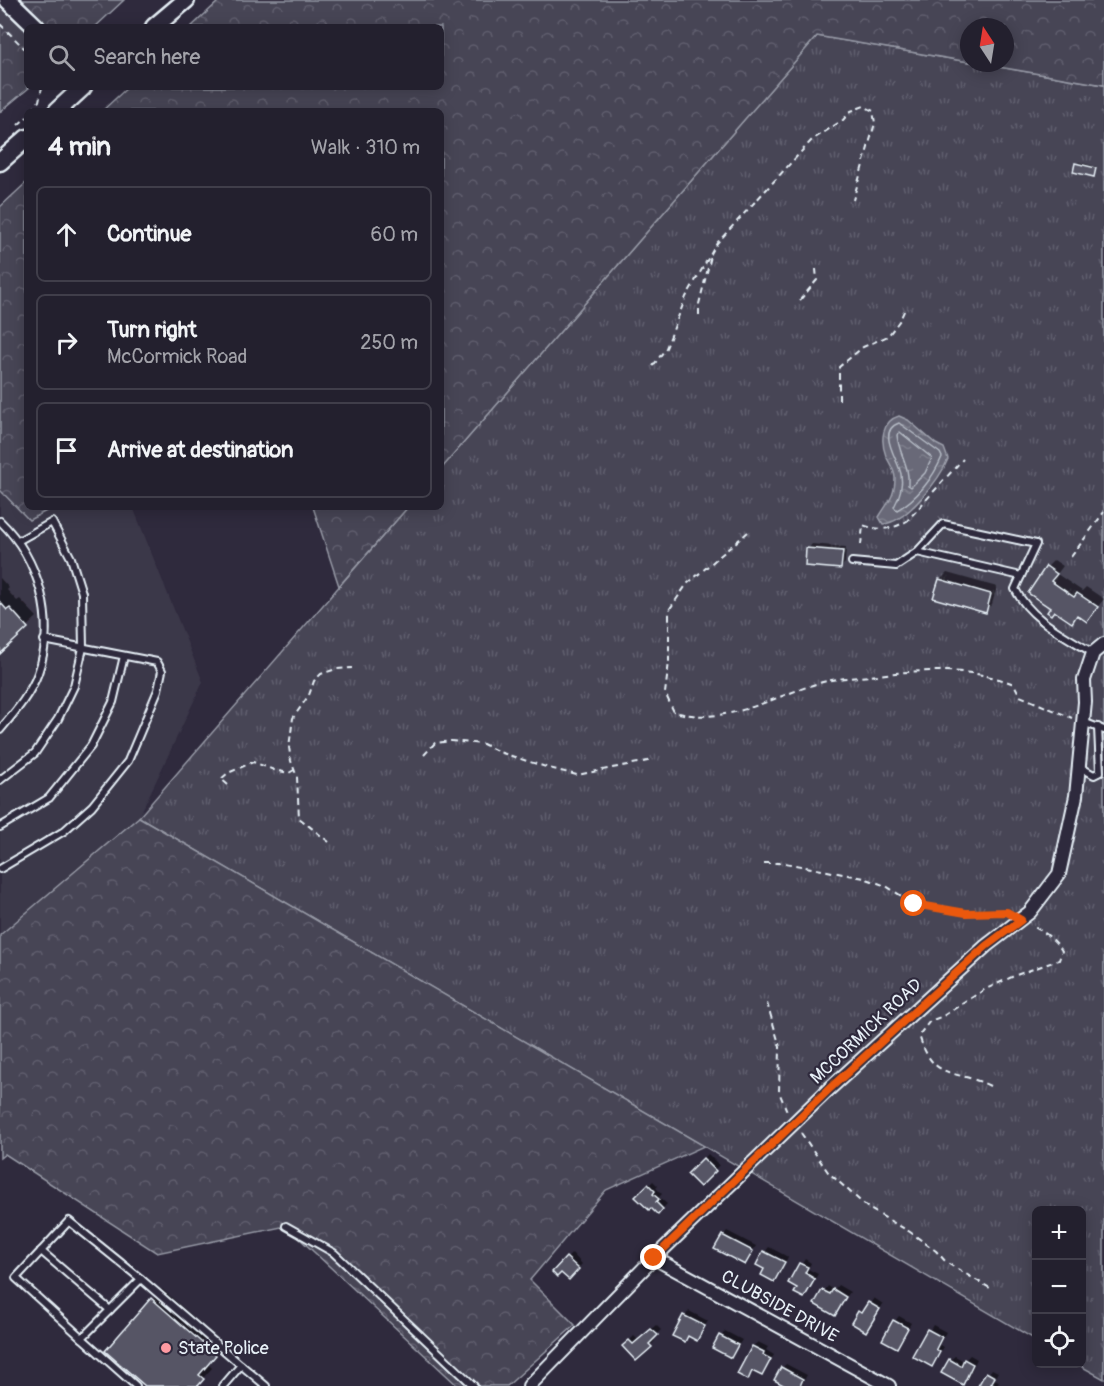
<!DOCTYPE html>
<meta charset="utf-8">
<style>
:root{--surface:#23202e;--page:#2f2d3a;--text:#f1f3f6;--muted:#a3a3aa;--line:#403e4a}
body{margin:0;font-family:Pangolin,sans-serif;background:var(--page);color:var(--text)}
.controls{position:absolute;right:18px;bottom:18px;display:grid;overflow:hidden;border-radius:9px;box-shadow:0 3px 15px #0003}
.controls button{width:54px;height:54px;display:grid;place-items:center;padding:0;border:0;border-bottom:2px solid var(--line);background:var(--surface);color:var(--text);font:30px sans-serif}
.compass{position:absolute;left:960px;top:18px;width:54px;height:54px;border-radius:50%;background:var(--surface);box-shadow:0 3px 15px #0003;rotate:348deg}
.stop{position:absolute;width:18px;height:18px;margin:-14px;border:4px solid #ea580c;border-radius:50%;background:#fff}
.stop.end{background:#ea580c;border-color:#fff;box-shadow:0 2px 6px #0008}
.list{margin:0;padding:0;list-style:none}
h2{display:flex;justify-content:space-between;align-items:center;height:78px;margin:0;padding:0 24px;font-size:26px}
h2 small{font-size:20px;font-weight:400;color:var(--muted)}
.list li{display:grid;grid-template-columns:39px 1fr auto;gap:18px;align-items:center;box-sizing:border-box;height:96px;margin:0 12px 12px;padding:0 12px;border:2px solid var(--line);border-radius:9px}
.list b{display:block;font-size:22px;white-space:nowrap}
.list p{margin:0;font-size:20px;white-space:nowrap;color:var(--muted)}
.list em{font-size:20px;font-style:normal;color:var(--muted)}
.icon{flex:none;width:33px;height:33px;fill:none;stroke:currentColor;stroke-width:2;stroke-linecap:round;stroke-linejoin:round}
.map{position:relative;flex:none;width:1104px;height:1386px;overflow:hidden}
.search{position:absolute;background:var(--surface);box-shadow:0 3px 15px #0003;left:24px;top:24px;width:420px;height:66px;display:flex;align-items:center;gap:15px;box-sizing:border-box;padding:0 21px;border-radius:9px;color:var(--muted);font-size:22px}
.panel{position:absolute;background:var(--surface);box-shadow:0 3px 15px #0003;left:24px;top:108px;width:420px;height:402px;border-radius:9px}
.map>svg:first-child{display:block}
.built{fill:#3b3749}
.grass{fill:url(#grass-tufts);stroke:#979aa6;stroke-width:1.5}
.forest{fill:url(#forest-crowns);stroke:#979aa6;stroke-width:1.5}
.water{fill:url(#water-ripples);stroke:#9c9fab;stroke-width:1.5}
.shadow{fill:#0007}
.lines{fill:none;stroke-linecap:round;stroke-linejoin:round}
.shore{stroke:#b5bbc5;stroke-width:1.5}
.building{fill:#575565;stroke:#e8f1f8;stroke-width:1.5}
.lane-casing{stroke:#e8f1f8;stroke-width:10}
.street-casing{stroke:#e8f1f8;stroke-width:16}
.secondary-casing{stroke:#e8f1f8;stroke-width:21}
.path{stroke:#e8f1f8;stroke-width:2;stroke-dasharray:6 4.5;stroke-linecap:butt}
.lane{stroke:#2f2a3d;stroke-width:6}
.street{stroke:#2f2a3d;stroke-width:12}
.secondary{stroke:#2f2a3d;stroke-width:16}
.route{stroke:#ea580c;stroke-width:8}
.poi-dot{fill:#ff9aa2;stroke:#2f2a3d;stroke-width:2}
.labels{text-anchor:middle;stroke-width:4.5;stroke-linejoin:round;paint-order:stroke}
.street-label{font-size:18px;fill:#e8f1f8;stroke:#2f2a3d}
.poi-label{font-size:18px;fill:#e8f1f8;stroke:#2f2a3d;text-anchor:start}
</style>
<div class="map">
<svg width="1104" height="1386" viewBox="0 0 1104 1386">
<defs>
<pattern id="grass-tufts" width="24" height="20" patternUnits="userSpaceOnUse" patternTransform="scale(1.5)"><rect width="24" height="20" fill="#464455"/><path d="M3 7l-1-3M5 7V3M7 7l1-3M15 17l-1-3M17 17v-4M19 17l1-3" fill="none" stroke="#615f6e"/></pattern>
<pattern id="forest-crowns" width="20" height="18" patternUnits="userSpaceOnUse" patternTransform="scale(1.5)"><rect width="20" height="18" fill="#464455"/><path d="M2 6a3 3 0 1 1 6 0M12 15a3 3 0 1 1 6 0" fill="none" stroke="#615f6e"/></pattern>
<pattern id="water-ripples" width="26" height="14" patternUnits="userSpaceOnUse" patternTransform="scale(1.5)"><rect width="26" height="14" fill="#696978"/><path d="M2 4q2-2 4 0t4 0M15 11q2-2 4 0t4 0" fill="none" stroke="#7e7f8c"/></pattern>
</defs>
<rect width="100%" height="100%" fill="#2f2a3d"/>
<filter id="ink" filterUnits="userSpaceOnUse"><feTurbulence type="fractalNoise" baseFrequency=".0167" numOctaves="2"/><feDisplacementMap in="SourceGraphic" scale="12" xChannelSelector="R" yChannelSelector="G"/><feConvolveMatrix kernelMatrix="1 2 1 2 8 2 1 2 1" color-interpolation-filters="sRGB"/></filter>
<g filter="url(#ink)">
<polygon class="built" points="0,490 29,520 54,507 133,507 203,682 139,817 0,935"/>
<polygon class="grass" points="817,36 1104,85 1104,1379 1077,1364 1082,1364 1082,1210 1036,1210 1036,1340 139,817 408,507 441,507 441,469"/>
<g class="forest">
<polygon points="0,0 124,0 95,27 27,27 27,87 30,87 0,112"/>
<polygon points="220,0 1104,0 1104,85 976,63 1005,63 1005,27 969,27 969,62 817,36 441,469 441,111 102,111 128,87 441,87 441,27 191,27"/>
<polygon points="27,182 27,507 54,507 29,520 0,490 0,207"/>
<polygon points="313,507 408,507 339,586"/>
<polygon points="139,817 704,1146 606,1190 530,1280 575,1325 507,1386 458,1386 286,1226 157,1253 5,1154 0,1158 0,935"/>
</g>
<path class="water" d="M 899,416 L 908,420 L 936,444 L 944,448 L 948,459 C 940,479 906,523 883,524 L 879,517 C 888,502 895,497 895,478 C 895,470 889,463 886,456 C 880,440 882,421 899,416 Z"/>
<g class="shadow">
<polygon points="1079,162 1097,167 1095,174 1094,176 1077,164"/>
<polygon points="812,544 846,547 845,563 840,568 808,549"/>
<polygon points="1054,560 1063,566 1057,574 1082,591 1086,587 1104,599 1087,620 1078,614 1071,622 1052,607 1047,567"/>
<polygon points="947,573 997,587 992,604 985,611 940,580"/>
<polygon points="0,578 9,588 7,590 17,601 20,599 37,617 0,652"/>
<polygon points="708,1154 719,1165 700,1185 689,1174"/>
<polygon points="653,1181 658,1186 656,1188 662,1194 659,1197 667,1204 658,1213 638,1197"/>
<polygon points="727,1231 756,1246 745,1263 723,1236"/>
<polygon points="769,1247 788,1257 779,1275 774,1280 766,1268 765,1252"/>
<polygon points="572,1253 582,1264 569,1278 562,1271 554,1272"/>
<polygon points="805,1259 811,1263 808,1269 818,1274 804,1297 799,1287 790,1282"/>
<polygon points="838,1285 850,1292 835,1314 816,1303 828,1286 834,1290"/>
<polygon points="162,1289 225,1345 208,1364 212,1368 196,1386 147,1386 107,1351"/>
<polygon points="874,1298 883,1304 870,1326 859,1312 864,1308 866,1309"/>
<polygon points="689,1311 708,1321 697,1339 689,1335 684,1340 685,1316"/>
<polygon points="899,1316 911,1323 897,1346 895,1321"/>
<polygon points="656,1325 661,1330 652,1338 655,1341 636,1359 624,1346 634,1336 638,1340"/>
<polygon points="933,1325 946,1332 939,1345 944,1347 932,1365 914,1356"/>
<polygon points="725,1331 742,1340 731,1356 714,1348"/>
<polygon points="758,1342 768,1347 766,1350 774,1355 762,1374 754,1370 747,1378 739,1373 753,1346"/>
<polygon points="970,1355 977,1359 967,1379 963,1383 950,1360 955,1356 964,1361"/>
<polygon points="786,1364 807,1375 801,1386 788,1386 782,1368"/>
<polygon points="992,1369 998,1372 994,1379 999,1381 996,1386 980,1386"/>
</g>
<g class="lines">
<g class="shore">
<path d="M 899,423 L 940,453 L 942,457 C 933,478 917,499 897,510 L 894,507 C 899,498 903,485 901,474 C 898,459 876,431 899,423 Z"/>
<path d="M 900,432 L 932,458 L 925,473 L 911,487 L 908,485 C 910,465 899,455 897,435 Z"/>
</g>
</g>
<g class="building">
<polygon points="1075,163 1096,168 1094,177 1073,172"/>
<polygon points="806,548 843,551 841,569 805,566"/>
<polygon points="1046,566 1057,574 1051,581 1074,597 1077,593 1098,607 1087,622 1077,615 1072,623 1054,611 1051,615 1047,612 1050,608 1028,593"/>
<polygon points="939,579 991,594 986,613 933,598"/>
<polygon points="0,602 7,610 10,608 28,628 0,654"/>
<polygon points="703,1158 716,1171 700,1187 687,1174"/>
<polygon points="648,1184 655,1191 653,1194 659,1199 656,1202 663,1209 658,1215 651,1208 649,1210 635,1197"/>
<polygon points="722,1235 753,1251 745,1265 714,1249"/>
<polygon points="763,1251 785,1262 774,1282 761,1275 764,1269 756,1265"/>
<polygon points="566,1257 579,1269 569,1280 561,1273 557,1277 552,1272"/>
<polygon points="799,1263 808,1267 805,1273 815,1279 804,1298 794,1293 797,1288 788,1283"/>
<polygon points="833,1289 846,1297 835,1316 814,1304 822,1290 830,1294"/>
<polygon points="151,1298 216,1355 199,1375 204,1379 198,1386 145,1386 105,1351"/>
<polygon points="868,1302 880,1309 866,1332 851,1323 858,1311 861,1313"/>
<polygon points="683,1315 705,1326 697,1341 688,1336 685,1342 672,1336"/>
<polygon points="893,1320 908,1328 897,1348 882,1340"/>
<polygon points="651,1329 658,1335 649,1344 652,1347 636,1361 622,1346 629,1340 633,1344"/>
<polygon points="927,1329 942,1337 936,1349 940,1352 932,1367 912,1356"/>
<polygon points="719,1335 738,1345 731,1358 712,1348"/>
<polygon points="752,1346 764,1352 763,1355 771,1359 762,1376 752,1371 748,1380 737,1374"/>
<polygon points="949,1359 961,1366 964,1359 973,1364 963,1385 941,1373"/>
<polygon points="781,1367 803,1379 800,1386 785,1386 774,1380"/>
<polygon points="986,1372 995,1377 991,1384 995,1386 978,1386"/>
</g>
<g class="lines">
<defs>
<g id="lane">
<path d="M 0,521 C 39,559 57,620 38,673 C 30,695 15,712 0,730"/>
<polyline points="917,552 943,524 1036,544 1021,576"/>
<path d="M 852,562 L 896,566 L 917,552 L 1021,576 L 1015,589 C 1031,620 1064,635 1093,653"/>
<polyline points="1083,722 1104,730"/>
<polyline points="1080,767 1094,775 1100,772 1098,727"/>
<polyline points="0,780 35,753 58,719 74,686 83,648 82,593 71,558 52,522 18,541"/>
<polyline points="0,827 49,798 91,746 113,702 124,656"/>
<polyline points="0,869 64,831 92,806 128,761 158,690 162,671 157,662 44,640"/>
<polyline points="286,1226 334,1253 474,1386"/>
<polyline points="41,1251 110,1310"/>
<polyline points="82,1338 16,1278 69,1221 141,1279"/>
<polyline points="241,1365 266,1386"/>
<polyline points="136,1386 82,1338 141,1279 241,1365 223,1386"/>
</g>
<g id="street">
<polyline points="654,1258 889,1386"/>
<polyline points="529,1386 654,1258 827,1091 986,946 1030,912 1059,874 1076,796 1085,702 1084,680 1093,653 1104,644"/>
</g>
<g id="secondary">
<polyline points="8,0 36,27"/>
<polyline points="154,27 186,0"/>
<polyline points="57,111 83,87"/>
<polyline points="0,162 27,138"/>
</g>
</defs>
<use href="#lane" class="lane-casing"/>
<use href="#street" class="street-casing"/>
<use href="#secondary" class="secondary-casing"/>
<g class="path">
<polyline points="0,24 27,51"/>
<polyline points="32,111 39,101 42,87"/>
<polyline points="18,125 27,117"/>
<polyline points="800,300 817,280 816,269"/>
<polyline points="699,315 699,304 711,256"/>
<polyline points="653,366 666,348 686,297 717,243 812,140 843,120 851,111 864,106 873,111 875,123 853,200"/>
<polyline points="839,400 839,367 863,347 888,336 900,320 905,309"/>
<path d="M 748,532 L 687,584 L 669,610 L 669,662 L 665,693 L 674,712 C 728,726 769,698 819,683 C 835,678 852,678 869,676 C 917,670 967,666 1014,684 L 1020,696 L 1072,718"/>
<path d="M 861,545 L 863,525 C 880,531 891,530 907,521 L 963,459"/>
<polyline points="1071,557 1104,512"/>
<polyline points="424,755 435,743 451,741 483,744 499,752 549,768 577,775 653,760"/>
<polyline points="228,785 221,779 228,773 253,762 274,770 289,773 294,770"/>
<polyline points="329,842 299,818 297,777 291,761 289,747 293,718 309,695 314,681 321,674 336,669 352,668"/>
<polyline points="764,863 785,863 864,878 886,886 914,904 966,913 1008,913"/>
<polyline points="767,1003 780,1047 779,1092 787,1111"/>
<path d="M 990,1086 C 954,1068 933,1082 919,1035 L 930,1021 L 943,1016 L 984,990 L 1016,975 L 1059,960 L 1062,951 C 1056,940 1043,931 1032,926"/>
<polyline points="801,1133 828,1172 868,1208 910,1232 936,1251 947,1263 990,1288"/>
</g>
<use href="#lane" class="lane"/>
<use href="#street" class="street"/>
<use href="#secondary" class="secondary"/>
</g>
</g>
<g class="lines" filter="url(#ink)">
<polyline class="route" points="654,1258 827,1091 986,946 1021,920 1007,912 966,913 914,904"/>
</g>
<circle class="poi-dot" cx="166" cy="1348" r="6"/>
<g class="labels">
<g class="street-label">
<text transform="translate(866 1031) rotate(-43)" y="6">MCCORMICK ROAD</text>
<text transform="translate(780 1306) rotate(29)" y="6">CLUBSIDE DRIVE</text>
</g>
<g class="poi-label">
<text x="178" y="1354">State Police</text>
</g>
</g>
</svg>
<div class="controls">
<button>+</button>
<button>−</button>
<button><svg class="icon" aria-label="locate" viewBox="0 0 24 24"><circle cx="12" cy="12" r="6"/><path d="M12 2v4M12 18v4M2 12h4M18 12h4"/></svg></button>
</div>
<svg class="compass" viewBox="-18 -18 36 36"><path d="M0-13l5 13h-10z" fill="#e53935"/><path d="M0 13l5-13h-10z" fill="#a3a3aa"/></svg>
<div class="stop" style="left:914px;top:904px"></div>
<div class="stop end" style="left:654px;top:1258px"></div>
<div class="search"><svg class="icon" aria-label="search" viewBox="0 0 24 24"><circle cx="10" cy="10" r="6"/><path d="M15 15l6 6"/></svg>Search here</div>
<section class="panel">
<h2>4 min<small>Walk · 310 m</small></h2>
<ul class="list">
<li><svg class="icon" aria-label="ahead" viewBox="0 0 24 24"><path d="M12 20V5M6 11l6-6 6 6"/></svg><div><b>Continue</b></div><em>60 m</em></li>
<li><svg class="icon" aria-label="right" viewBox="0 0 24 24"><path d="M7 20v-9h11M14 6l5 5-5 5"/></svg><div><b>Turn right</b><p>McCormick Road</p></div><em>250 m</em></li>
<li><svg class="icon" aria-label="arrive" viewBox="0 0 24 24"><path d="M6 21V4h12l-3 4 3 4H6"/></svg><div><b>Arrive at destination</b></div></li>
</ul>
</section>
</div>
